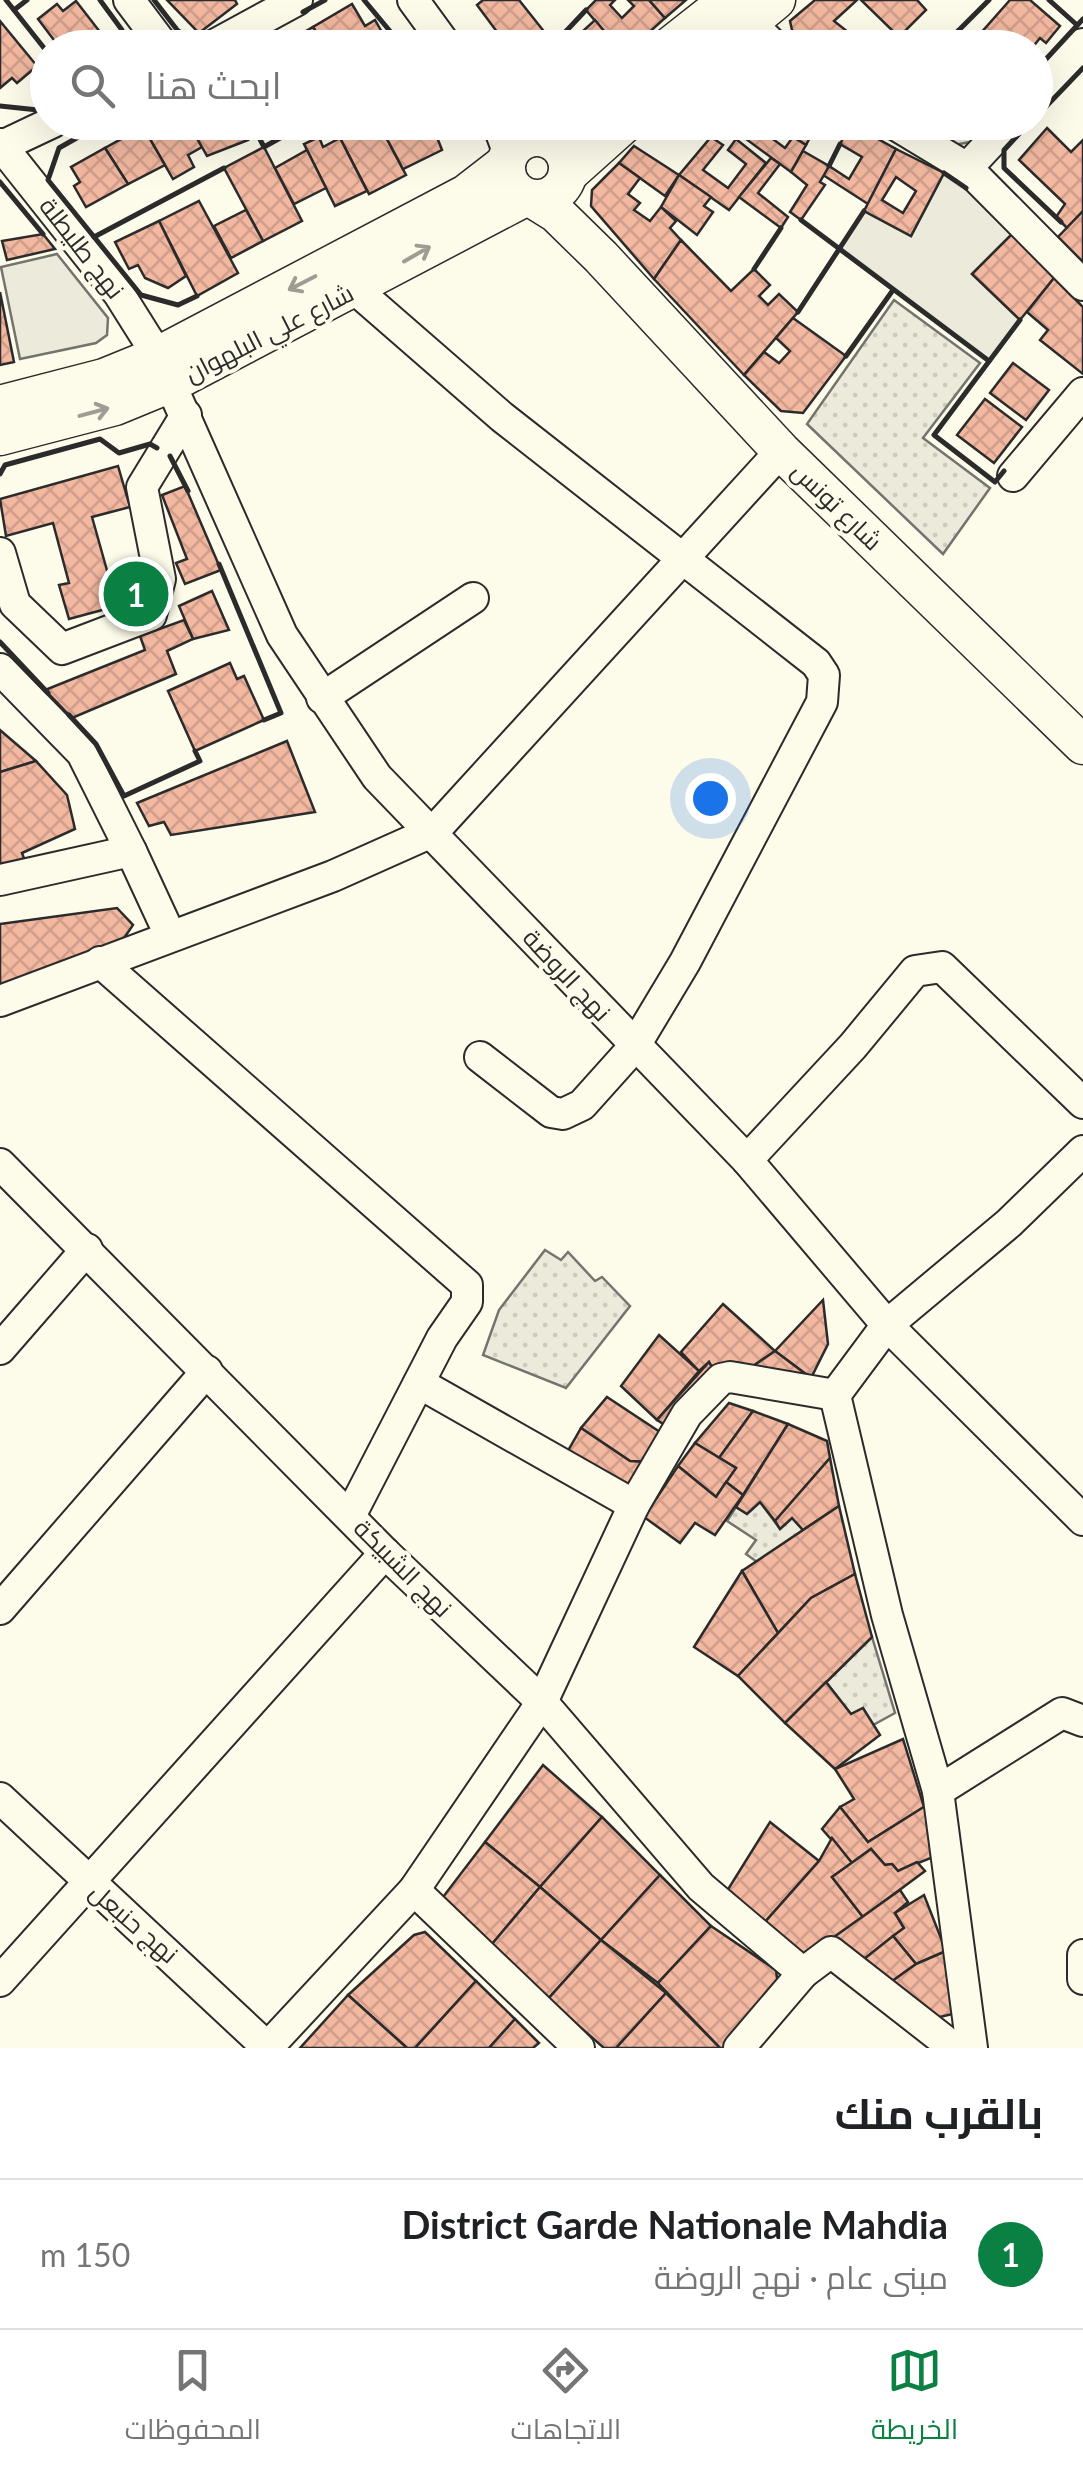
<!DOCTYPE html>
<html lang="ar">
<meta charset="utf-8">
<style>
:root{--surface:#fff;--page:#f6f6f6;--text:#202124;--muted:#757577;--line:#e0e0e0;--accent:#0b8043}
body{margin:0;font-family:Lato,Cairo,sans-serif;background:var(--page);color:var(--text);direction:rtl}
.you{position:absolute;left:710px;top:798px;width:35px;height:35px;margin:-25px;border:8px solid #fff;border-radius:50%;background:#1a73e8;box-shadow:0 0 0 15px #1a73e833}
.badge{display:grid;place-items:center;width:65px;height:65px;border-radius:50%;background:var(--accent);color:#fff;font-size:32px;font-weight:700}
.pin{position:absolute;translate:-50% -50%;border:5px solid #fff;box-shadow:0 2px 10px #0006}
.list{margin:0;padding:0;list-style:none}
h2{display:flex;justify-content:space-between;align-items:center;height:130px;margin:0;padding:0 40px;font-size:42px}
h2 small{font-size:32px;font-weight:400;color:var(--muted)}
.list li{display:grid;grid-template-columns:65px 1fr auto;gap:30px;align-items:center;box-sizing:border-box;height:150px;padding:0 40px;border-top:2px solid var(--line)}
.list b{display:block;font-size:38px;white-space:nowrap}
.list p{margin:0;font-size:32px;white-space:nowrap;color:var(--muted)}
.list em{font-size:32px;font-style:normal;color:var(--muted)}
.icon{flex:none;width:55px;height:55px;fill:none;stroke:currentColor;stroke-width:2;stroke-linecap:round;stroke-linejoin:round}
.map{position:relative;flex:none;width:1083px;height:2048px;overflow:hidden;direction:ltr}
.search{position:absolute;background:var(--surface);box-shadow:0 10px 40px #0002;left:30px;right:30px;top:30px;height:110px;display:flex;align-items:center;gap:25px;box-sizing:border-box;padding:0 35px;border-radius:55px;color:var(--muted);font-size:38px}
.sheet{height:280px;background:var(--surface)}
nav{display:flex;justify-content:space-around;align-items:center;box-sizing:border-box;height:140px;border-top:2px solid var(--line);background:var(--surface);font-size:28px;color:var(--muted)}
nav a{display:grid;justify-items:center;gap:5px}
nav .on{color:var(--accent)}
.map>svg:first-child{display:block}
.grass{fill:url(#grass-dots);stroke:#74746e;stroke-width:2.5}
.green{fill:#ecebdb;stroke:#74746e;stroke-width:2.5}
.parking{fill:#eceadb;stroke:#74746e;stroke-width:2.5}
.building{fill:url(#building-cross-hatch);stroke:#2b2b2b;stroke-width:2.5;fill-rule:evenodd}
.lines{fill:none;stroke-linecap:round;stroke-linejoin:round}
.minor-casing{stroke:#2b2b2b;stroke-width:34}
.major-casing{stroke:#2b2b2b;stroke-width:41}
.minor{stroke:#fdfbea;stroke-width:30}
.major{stroke:#fdfbea;stroke-width:38}
.wall{stroke:#2b2b2b;stroke-width:5}
.oneway{stroke:#9e9d94}
.labels{text-anchor:middle;stroke-width:8;stroke-linejoin:round;paint-order:stroke}
.street-label{font-size:25px;fill:#2b2b2b;stroke:#fdfbea}
</style>
<div class="map">
<svg width="1083" height="2048" viewBox="0 0 1083 2048">
<defs>
<pattern id="grass-dots" width="8" height="8" patternUnits="userSpaceOnUse" patternTransform="scale(2.5)"><rect width="8" height="8" fill="#ecebdb"/><path d="M2 2h.1M6 6h.1" fill="none" stroke="#cbcabc" stroke-width="1.8" stroke-linecap="round"/></pattern>
<pattern id="building-cross-hatch" width="8" height="8" patternUnits="userSpaceOnUse" patternTransform="scale(2.5)"><rect width="8" height="8" fill="#f2b8a0"/><path d="M0 0l8 8M0 8l8-8" fill="none" stroke="#d09e8a"/></pattern>
</defs>
<rect width="100%" height="100%" fill="#fdfbea"/>
<g class="grass">
<polygon points="924,123 988,123 970,142 954,145"/>
<polygon points="894,300 980,363 923,438 990,488 943,554 807,424"/>
<polygon points="545,1250 561,1260 568,1252 595,1281 602,1277 630,1306 566,1388 483,1355 499,1310"/>
<polygon points="760,1502 780,1529 792,1518 803,1530 757,1562 746,1554 756,1540 727,1521 736,1507 747,1514"/>
<polygon points="872,1637 895,1713 873,1725 863,1708 851,1714 826,1682"/>
</g>
<polygon class="green" points="944,173 963,185 1012,234 972,274 1020,320 989,361 839,250 864,211 911,236"/>
<polygon class="parking" points="57,254 108,318 107,335 96,343 20,359 1,267"/>
<g class="building">
<polygon points="167,0 235,0 237,4 199,33"/>
<polygon points="483,0 519,0 554,44 530,48 525,41 509,48 477,5"/>
<polygon points="596,0 615,0 610,5 622,18 634,6 628,0 649,0 665,18 632,48 618,48 586,10"/>
<polygon points="649,0 686,0 665,18"/>
<polygon points="815,0 857,0 834,21 868,48 816,48 792,30 790,21"/>
<polygon points="861,0 917,0 926,10 899,37"/>
<polygon points="1010,0 1030,0 1060,26 1046,43 1040,38 1032,48 995,48 980,34"/>
<polygon points="76,1 107,41 98,48 60,48 38,19 57,4 63,11"/>
<polygon points="352,4 365,26 375,20 391,48 326,48 313,27"/>
<polygon points="595,20 618,48 578,48 572,41"/>
<polygon points="0,21 37,66 17,83 12,78 0,88"/>
<polygon points="313,27 326,48 283,48 282,45"/>
<polygon points="152,122 188,122 202,147 188,155 194,167 173,179 143,127"/>
<polygon points="188,122 238,122 248,140 207,156"/>
<polygon points="369,122 378,122 406,175 369,194 340,138"/>
<polygon points="378,122 431,122 442,150 403,169"/>
<polygon points="690,122 727,122 711,137"/>
<polygon points="755,122 818,122 806,145 779,129 774,139"/>
<polygon points="851,124 896,149 868,204 823,175 829,166 849,179 862,157 840,144"/>
<polygon points="754,125 785,148 793,137 806,145 791,172 746,139"/>
<polygon points="143,127 165,165 128,184 105,148"/>
<polygon points="1047,128 1071,152 1083,140 1083,211 1067,228 1056,217 1065,204 1019,160"/>
<polygon points="319,137 323,147 340,138 367,191 335,206 304,144"/>
<polygon points="711,137 723,145 703,170 728,188 746,164 728,150 736,139 766,163 729,210 679,175"/>
<polygon points="634,146 679,175 665,196 619,163"/>
<polygon points="264,147 302,221 263,241 224,168"/>
<polygon points="105,148 128,184 86,207 74,186 80,182 71,167"/>
<path d="M 896,149 L 944,173 L 911,236 L 864,211 ZM 896,177 L 916,191 L 903,213 L 882,200 Z"/>
<polygon points="307,150 326,188 294,204 275,168"/>
<polygon points="803,151 829,166 820,182 825,185 801,220 790,212 807,185 791,172"/>
<polygon points="771,158 780,164 758,193 788,217 781,228 739,197"/>
<polygon points="619,163 640,178 628,194 640,203 634,210 650,221 661,207 676,221 670,228 681,240 654,279 591,206 592,190"/>
<polygon points="679,175 711,197 704,206 713,212 697,235 661,207"/>
<polygon points="199,201 238,273 197,296 159,221"/>
<polygon points="246,210 263,241 231,258 214,226"/>
<polygon points="1083,211 1083,262 1058,237"/>
<polygon points="159,221 186,276 168,288 145,278 138,265 129,269 115,242"/>
<polygon points="43,234 55,249 7,260 2,241"/>
<polygon points="1012,234 1054,278 1020,320 972,274"/>
<polygon points="681,240 731,291 754,269 770,285 759,296 768,305 779,294 798,312 744,375 654,279"/>
<polygon points="1054,278 1083,307 1083,374 1040,340 1048,330 1027,312"/>
<polygon points="0,292 14,362 0,365"/>
<polygon points="793,318 846,356 803,413 781,411 744,375 764,352 779,363 790,351 776,338"/>
<polygon points="1013,363 1049,390 1026,420 990,393"/>
<polygon points="985,399 1022,427 994,463 957,435"/>
<polygon points="118,466 130,507 92,517 117,606 69,619 59,585 69,583 53,523 6,536 0,499"/>
<polygon points="185,486 221,570 185,584 176,563 187,559 162,495"/>
<polygon points="212,591 229,630 193,639 179,606"/>
<polygon points="184,620 193,639 167,651 176,674 72,718 45,690 145,650 140,636"/>
<polygon points="230,663 237,679 244,676 264,720 195,751 168,691"/>
<polygon points="0,730 36,761 0,772"/>
<polygon points="287,741 315,812 171,835 164,822 149,826 137,803"/>
<polygon points="36,761 67,795 75,829 22,853 28,869 0,877 0,772"/>
<polygon points="117,908 133,925 118,947 0,995 0,924"/>
<polygon points="823,1300 828,1344 811,1378 775,1351"/>
<polygon points="723,1304 775,1351 743,1373 715,1373 709,1362 699,1371 681,1352"/>
<polygon points="659,1335 699,1371 657,1420 621,1386"/>
<polygon points="775,1351 811,1378 743,1373"/>
<polygon points="709,1362 715,1373 671,1429 657,1420"/>
<polygon points="607,1397 669,1438 646,1462 630,1461 581,1428"/>
<polygon points="729,1403 753,1411 719,1458 695,1443"/>
<polygon points="753,1411 788,1424 743,1495 726,1482 736,1468 719,1458"/>
<polygon points="788,1424 827,1441 830,1458 775,1521 760,1502 747,1514 736,1507"/>
<polygon points="581,1428 630,1461 646,1462 623,1491 561,1463"/>
<polygon points="695,1443 736,1468 716,1497 678,1466"/>
<polygon points="830,1458 839,1506 803,1530 792,1518 780,1529 775,1521"/>
<polygon points="678,1466 716,1497 726,1482 743,1495 715,1535 695,1523 680,1543 644,1517"/>
<polygon points="839,1506 855,1574 811,1598 778,1633 742,1571"/>
<polygon points="742,1571 778,1633 738,1676 694,1647"/>
<polygon points="855,1574 872,1637 785,1723 738,1676 811,1598"/>
<polygon points="826,1682 851,1714 863,1708 880,1735 835,1769 785,1723"/>
<polygon points="903,1739 924,1807 868,1842 840,1807 854,1799 835,1769"/>
<polygon points="543,1765 602,1817 540,1887 485,1842"/>
<polygon points="930,1803 936,1856 898,1871 892,1864 885,1865 871,1849 852,1863 822,1829 840,1807 868,1842"/>
<polygon points="602,1817 660,1875 601,1940 540,1887"/>
<polygon points="770,1822 819,1861 757,1931 722,1899"/>
<polygon points="832,1838 852,1863 832,1877 863,1917 813,1956 795,1954 757,1931 819,1861"/>
<polygon points="485,1842 540,1887 487,1950 444,1908 443,1897"/>
<polygon points="871,1849 885,1865 892,1864 898,1871 917,1862 925,1871 863,1917 832,1877"/>
<polygon points="660,1875 711,1926 658,1983 601,1940"/>
<polygon points="540,1887 601,1940 548,1999 487,1950"/>
<polygon points="900,1890 908,1902 895,1913 904,1928 859,1963 834,1937"/>
<polygon points="924,1895 946,1951 916,1964 893,1936 904,1928 895,1913"/>
<polygon points="711,1926 776,1970 779,1993 732,2048 720,2048 658,1983"/>
<polygon points="425,1932 476,1981 415,2048 407,2048 348,1995 414,1935"/>
<polygon points="893,1936 916,1964 884,1987 859,1963"/>
<polygon points="601,1940 666,1993 616,2048 604,2048 548,1999"/>
<polygon points="946,1951 961,2012 927,2020 884,1987 916,1964"/>
<polygon points="476,1981 515,2019 489,2048 415,2048"/>
<polygon points="666,1993 720,2048 616,2048"/>
<polygon points="348,1995 407,2048 300,2048"/>
<polygon points="515,2019 539,2043 533,2048 489,2048"/>
</g>
<g class="lines">
<defs>
<g id="minor">
<polyline points="129,0 165,48"/>
<polyline points="413,0 448,48"/>
<polyline points="735,8 776,48"/>
<polyline points="209,48 297,0"/>
<polyline points="1036,95 1083,44"/>
<polyline points="497,122 509,154"/>
<polyline points="515,122 533,137"/>
<polyline points="891,122 967,168 1083,285"/>
<polyline points="0,144 119,294 158,356 282,635 377,777 747,1160 887,1325 1083,1520"/>
<polyline points="0,147 53,122"/>
<polyline points="967,168 1010,122"/>
<polyline points="355,289 502,417 816,663 824,675 822,702 685,962 634,1047 582,1105 563,1114 551,1112 480,1057"/>
<polyline points="1013,476 1083,393"/>
<polyline points="0,553 15,604 62,649 151,615 160,579 142,487 186,415"/>
<polyline points="0,669 82,753 131,851 0,880"/>
<polyline points="322,698 473,598"/>
<polyline points="131,851 169,933"/>
<polyline points="100,962 467,1285 467,1302 442,1338 350,1516"/>
<polyline points="0,1001 333,876 434,831 781,451"/>
<polyline points="747,1160 853,1046 915,971 942,967 1083,1103"/>
<polyline points="0,1164 385,1553 542,1702 701,1887 803,1973"/>
<polyline points="0,1349 87,1249"/>
<polyline points="419,1383 634,1505"/>
<polyline points="0,1609 207,1371"/>
<polyline points="938,1791 1062,1713 1083,1721"/>
<polyline points="0,1798 268,2048"/>
<polyline points="414,1890 579,2048"/>
<polyline points="1083,1955 1083,1979"/>
<polyline points="0,1981 385,1553"/>
<polyline points="267,2048 414,1890 542,1702 634,1505 687,1414 721,1379 730,1377 835,1395"/>
<polyline points="739,2048 803,1973 831,1952 954,2048"/>
<polyline points="972,2048 938,1791 887,1615 835,1395 887,1325 1009,1223 1083,1151"/>
</g>
<g id="major">
<polyline points="668,48 729,0"/>
<polyline points="718,48 776,0"/>
<circle cx="537" cy="168" r="31"/>
<polyline points="569,173 626,122"/>
<polyline points="535,200 556,213 601,257 781,451 1083,745"/>
<polyline points="0,405 104,378 158,356 466,194 506,163"/>
<polyline points="0,436 115,406 171,383 525,197"/>
</g>
</defs>
<use href="#minor" class="minor-casing"/>
<use href="#major" class="major-casing"/>
<use href="#minor" class="minor"/>
<use href="#major" class="major"/>
<g class="wall">
<polyline points="6,0 48,53"/>
<polyline points="100,0 122,30 116,48"/>
<polyline points="154,0 178,31 201,42"/>
<polyline points="364,0 404,48"/>
<polyline points="1049,0 1077,25"/>
<polyline points="14,10 27,0"/>
<polyline points="303,12 325,0"/>
<polyline points="958,31 977,48"/>
<polyline points="554,44 586,10"/>
<polyline points="941,48 989,0"/>
<polyline points="1036,70 1083,19"/>
<polyline points="0,106 38,110 48,105"/>
<polyline points="1036,117 1083,68"/>
<polyline points="105,122 59,148 48,180 141,295 178,305 197,296"/>
<polyline points="251,122 264,147 309,122"/>
<polyline points="1030,122 1004,150 1004,168 1061,222"/>
<polyline points="829,166 840,144"/>
<polyline points="944,173 966,188"/>
<polyline points="0,182 43,234"/>
<polyline points="801,220 989,361"/>
<polyline points="94,237 224,168"/>
<polyline points="754,269 781,228"/>
<polyline points="798,312 864,211"/>
<polyline points="846,356 893,290"/>
<polyline points="170,456 188,491"/>
<polyline points="1004,471 995,482 934,435 1020,320"/>
<polyline points="0,474 5,465 100,439 119,453 150,444 157,448"/>
<polyline points="219,564 281,713 264,720"/>
<polyline points="0,642 48,693"/>
<polyline points="69,715 96,744 124,796 200,761 195,751"/>
</g>
</g>
<defs><path id="oneway-shaft" d="M-6 0H5M1.5-3L5.5 0L1.5 3" fill="none" stroke-width="1.6" stroke-linecap="round" stroke-linejoin="round" transform="scale(2.5)"/></defs>
<g class="oneway">
<use href="#oneway-shaft" transform="translate(417 254) rotate(-30)"/>
<use href="#oneway-shaft" transform="translate(302 283) rotate(153)"/>
<use href="#oneway-shaft" transform="translate(94 412) rotate(-15)"/>
</g>
<g class="labels">
<g class="street-label">
<text transform="translate(82 248) rotate(52)" y="9">نهج طليطلة</text>
<text transform="translate(269 333) rotate(-27)" y="9">شارع علي البلهوان</text>
<text transform="translate(837 506) rotate(44)" y="9">شارع تونس</text>
<text transform="translate(567 975) rotate(47)" y="9">نهج الروضة</text>
<text transform="translate(403 1568) rotate(45)" y="9">نهج الشبيكة</text>
<text transform="translate(134 1923) rotate(41)" y="9">نهج حنبعل</text>
</g>
</g>
</svg>
<div class="you"></div>
<div class="pin badge" style="left:136px;top:594px">1</div>
<div class="search"><svg class="icon" aria-label="search" viewBox="0 0 24 24"><circle cx="10" cy="10" r="6"/><path d="M15 15l6 6"/></svg>ابحث هنا</div>
</div>
<section class="sheet">
<h2>بالقرب منك<small></small></h2>
<ul class="list">
<li><span class="badge">1</span><div><b>District Garde Nationale Mahdia</b><p>مبنى عام · نهج الروضة</p></div><em>150 m</em></li>
</ul>
</section>
<nav>
<a class="on"><svg class="icon" aria-label="map" viewBox="0 0 24 24"><path d="M3 6l6-2 6 2 6-2v14l-6 2-6-2-6 2zM9 4v14M15 6v14"/></svg>الخريطة</a>
<a><svg class="icon" aria-label="directions" viewBox="0 0 24 24"><path d="M12 3l9 9-9 9-9-9zM9 14v-3h6M13 9l2 2-2 2"/></svg>الاتجاهات</a>
<a><svg class="icon" aria-label="saved" viewBox="0 0 24 24"><path d="M7 4h10v16l-5-4-5 4z"/></svg>المحفوظات</a>
</nav>
